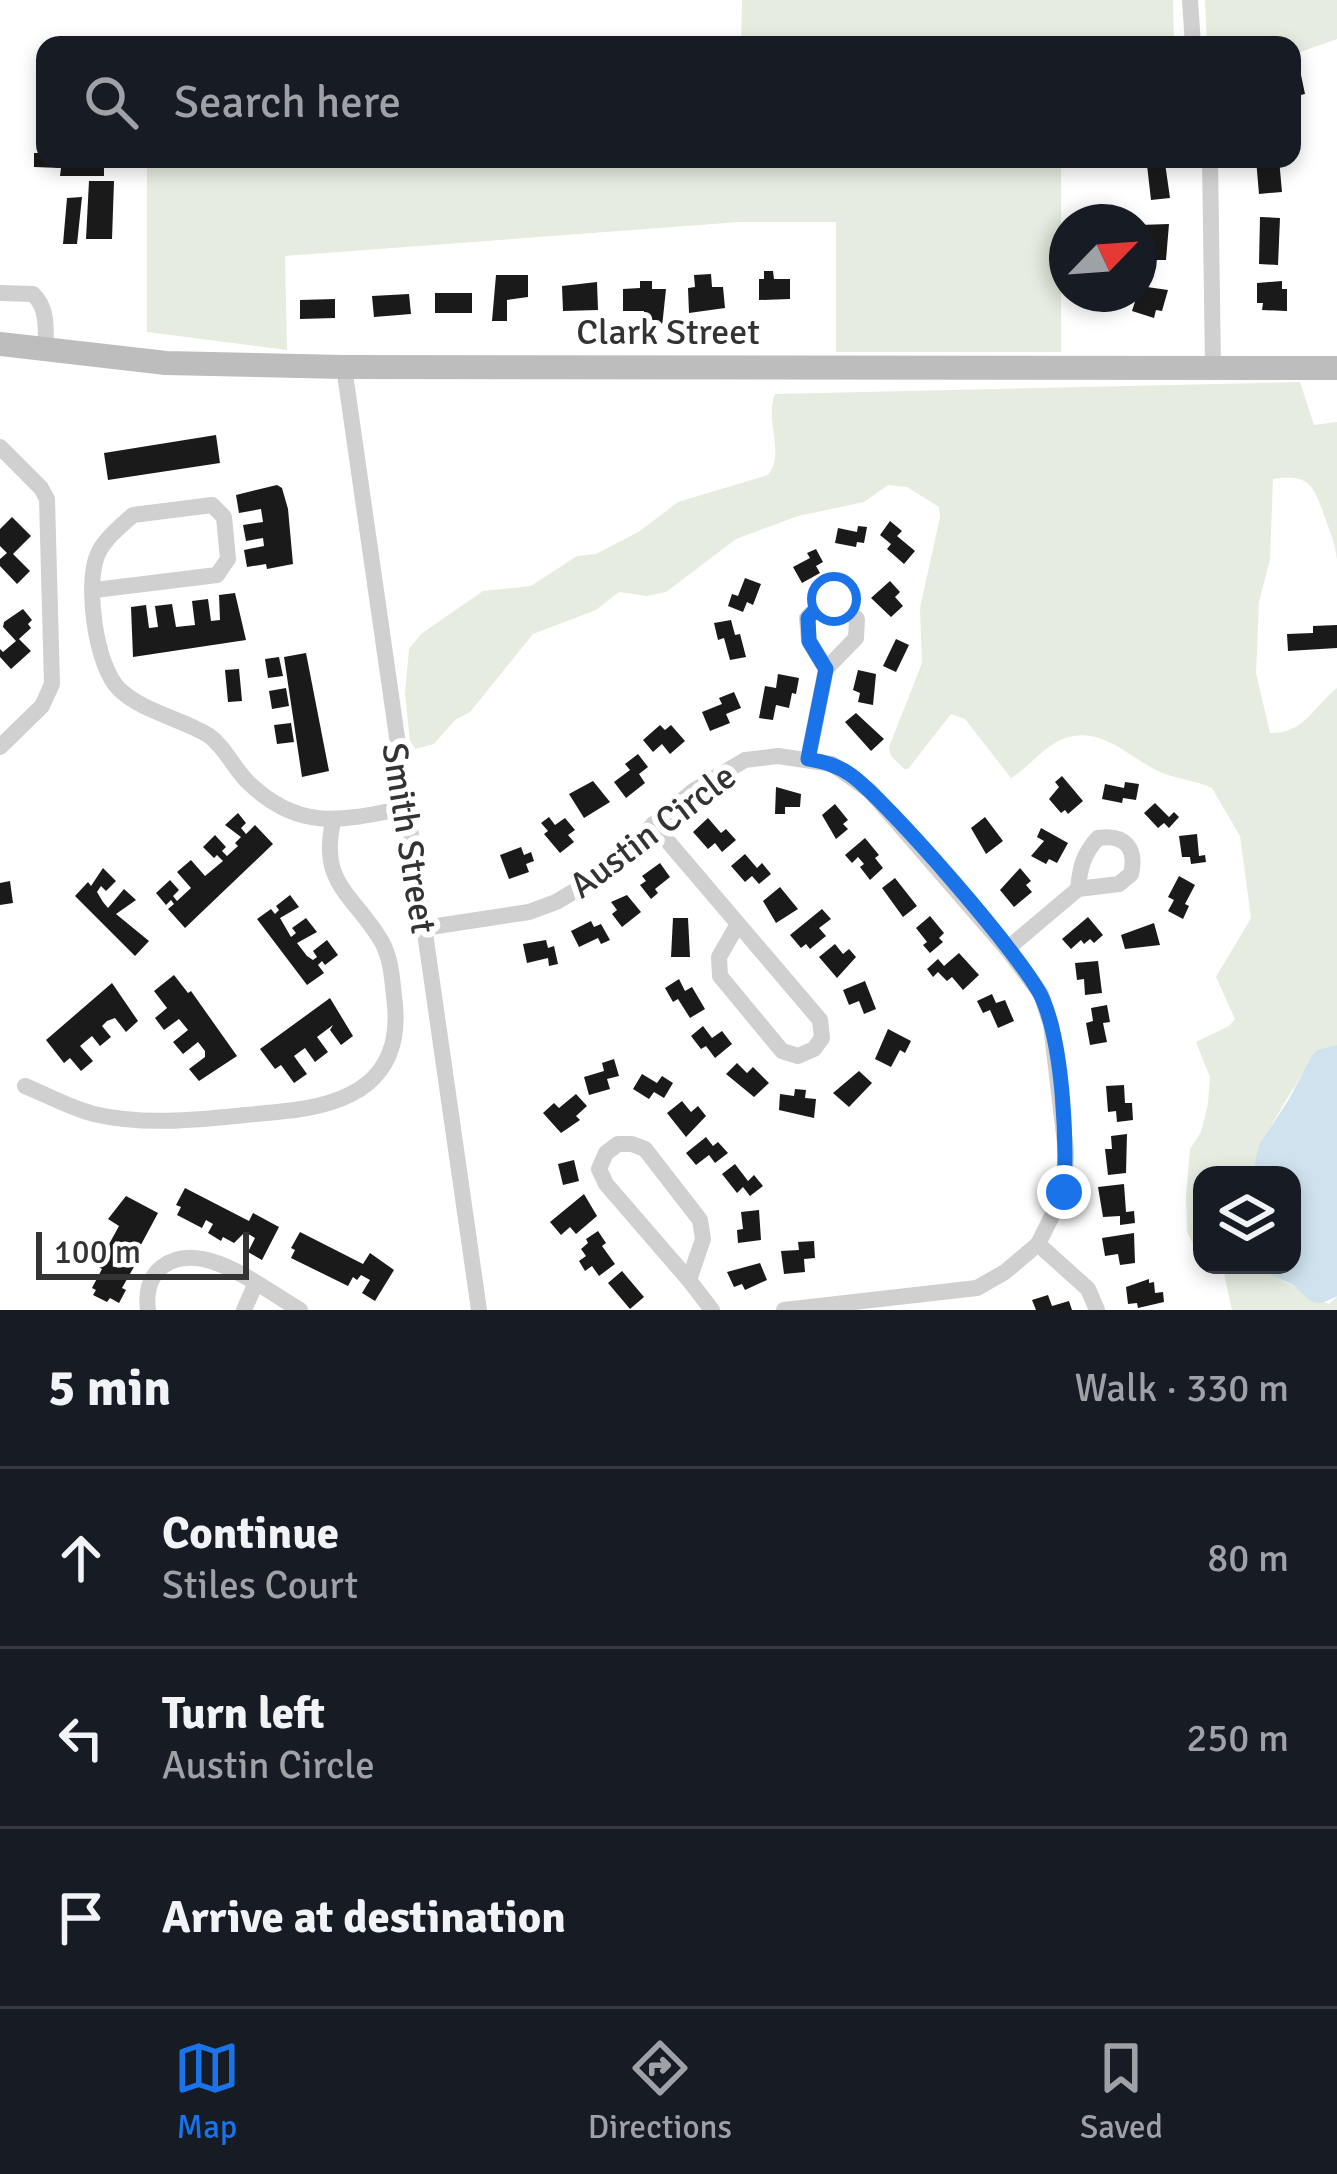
<!DOCTYPE html>
<meta charset="utf-8">
<style>
:root{--surface:#171b24;--page:#242831;--text:#f1f3f6;--muted:#9ea1a6;--line:#363941;--accent:#1a73e8}
body{margin:0;font-family:Signika,sans-serif;background:var(--page);color:var(--text)}
.controls{position:absolute;right:36px;bottom:36px;display:grid;overflow:hidden;border-radius:24px;box-shadow:0 6px 18px #0003}
.controls button{width:108px;height:108px;display:grid;place-items:center;padding:0;border:0;border-bottom:3px solid var(--line);background:var(--surface);color:var(--text);font:60px sans-serif}
.compass{position:absolute;left:1049px;top:204px;width:108px;height:108px;border-radius:50%;background:var(--surface);box-shadow:0 6px 18px #0003;rotate:65deg}
.scale{position:absolute;left:36px;bottom:30px;width:213px;box-sizing:border-box;padding-left:12px;border:6px solid #333;border-top:0;font-size:33px;line-height:42px;white-space:nowrap;color:#333;-webkit-text-stroke:9px #fff;paint-order:stroke}
.stop{position:absolute;width:36px;height:36px;margin:-27px;border:9px solid #1a73e8;border-radius:50%;background:#fff}
.stop.end{background:#1a73e8;border-color:#fff;box-shadow:0 3px 12px #0008}
.list{margin:0;padding:0;list-style:none}
h2{display:flex;justify-content:space-between;align-items:center;height:156px;margin:0;padding:0 48px;font-size:51px}
h2 small{font-size:39px;font-weight:400;color:var(--muted)}
.list li{display:grid;grid-template-columns:78px 1fr auto;gap:36px;align-items:center;box-sizing:border-box;height:180px;padding:0 48px;border-top:3px solid var(--line)}
.list b{display:block;font-size:45px;white-space:nowrap}
.list p{margin:0;font-size:39px;white-space:nowrap;color:var(--muted)}
.list em{font-size:39px;font-style:normal;color:var(--muted)}
.icon{flex:none;width:66px;height:66px;fill:none;stroke:currentColor;stroke-width:2;stroke-linecap:round;stroke-linejoin:round}
.map{position:relative;flex:none;width:1337px;height:1310px;overflow:hidden}
.search{position:absolute;background:var(--surface);box-shadow:0 6px 18px #0003;left:36px;right:36px;top:36px;height:132px;display:flex;align-items:center;gap:30px;box-sizing:border-box;padding:0 42px;border-radius:24px;color:var(--muted);font-size:45px}
.sheet{height:696px;background:var(--surface)}
nav{display:flex;justify-content:space-around;align-items:center;box-sizing:border-box;height:168px;border-top:3px solid var(--line);background:var(--surface);font-size:33px;color:var(--muted)}
nav a{display:grid;justify-items:center;gap:6px}
nav .on{color:var(--accent)}
.map>svg:first-child{display:block}
.green{fill:#e6ecdf}
.water{fill:#cfe2ee}
.building{fill:#1a1a1a}
.lines{fill:none;stroke-linecap:round;stroke-linejoin:round}
.minor{stroke:#d0d0d0;stroke-width:16}
.secondary{stroke:#bdbdbd;stroke-width:24}
.route{stroke:#1a73e8;stroke-width:15}
.labels{text-anchor:middle;stroke-width:12;stroke-linejoin:round;paint-order:stroke}
.street-label{font-size:36px;fill:#333;stroke:#fff}
</style>
<div class="map">
<svg width="1337" height="1310" viewBox="0 0 1337 1310">
<rect width="100%" height="100%" fill="#fff"/>
<g class="green">
<polygon points="742,0 1173,0 1174,45 741,45"/>
<polygon points="1205,0 1337,0 1337,39 1292,55 1292,45 1207,45"/>
<polygon points="147,159 1061,159 1061,352 836,352 836,222 740,222 285,256 287,350 147,332"/>
<path d="M 1300,382 L 1314,425 L 1337,422 L 1337,560 C 1335,541 1329,530 1323,512 C 1313,483 1307,474 1273,479 L 1270,559 L 1259,602 L 1256,673 L 1270,733 C 1303,735 1315,705 1337,688 L 1337,1045 L 1311,1057 C 1291,1097 1262,1131 1252,1175 L 1202,1175 L 1202,1262 L 1187,1232 L 1186,1195 L 1190,1149 L 1201,1132 L 1208,1104 L 1210,1077 L 1196,1042 L 1229,1026 L 1235,1019 L 1216,977 L 1251,918 L 1240,836 L 1212,788 C 1195,780 1175,779 1158,771 C 1129,757 1099,724 1063,739 C 1043,747 1028,768 1011,778 L 965,719 L 951,714 L 908,769 L 904,769 L 891,756 L 889,747 L 922,663 L 920,608 L 940,517 L 939,507 L 907,487 L 888,485 L 864,502 L 798,516 L 736,539 L 666,592 L 647,596 L 619,592 L 596,610 L 533,634 L 470,712 L 455,720 L 434,744 L 415,749 L 410,741 L 405,694 L 409,649 L 421,634 L 483,591 L 531,586 L 577,556 L 596,554 L 640,531 L 678,502 L 768,475 C 786,454 764,420 775,394 Z"/>
<polygon points="1204,1265 1264,1265 1265,1272 1329,1304 1337,1296 1337,1310 1232,1310 1223,1269"/>
</g>
<path class="water" d="M 1337,1045 L 1337,1296 C 1312,1310 1310,1300 1294,1286 C 1287,1281 1273,1277 1265,1272 L 1264,1265 L 1292,1265 L 1292,1175 L 1252,1175 L 1259,1145 L 1289,1099 L 1311,1057 L 1317,1050 Z"/>
<g class="building">
<polygon points="1301,75 1305,94 1292,97 1292,77"/>
<polygon points="34,153 45,153 45,159 104,159 104,176 60,176 61,168 34,167"/>
<polygon points="1256,159 1279,159 1282,192 1259,194"/>
<polygon points="1165,163 1170,198 1151,200 1147,165"/>
<polygon points="89,181 114,181 112,239 86,239"/>
<polygon points="82,197 77,244 63,244 67,198"/>
<polygon points="1260,217 1280,218 1278,265 1259,264"/>
<polygon points="1169,224 1166,260 1146,260 1145,243 1139,244 1139,225"/>
<polygon points="764,271 773,271 774,279 790,279 790,299 759,300 759,279 764,279"/>
<polygon points="711,274 712,287 723,287 725,308 689,313 688,288 695,287 694,275"/>
<polygon points="496,275 528,275 528,297 507,300 507,321 492,321"/>
<polygon points="640,281 652,281 652,289 666,289 662,327 644,327 644,311 623,311 623,289 640,288"/>
<polygon points="1282,281 1282,289 1287,289 1287,311 1262,310 1263,303 1257,303 1257,283"/>
<polygon points="597,282 598,310 563,311 562,286"/>
<polygon points="1140,286 1168,290 1162,311 1156,310 1154,318 1132,311"/>
<rect x="435" y="293" width="37" height="20"/>
<polygon points="409,294 411,314 374,317 372,296"/>
<polygon points="335,299 335,318 300,319 300,300"/>
<polygon points="216,435 220,463 108,480 104,453"/>
<polygon points="277,485 282,488 288,509 293,564 267,569 266,564 247,567 244,550 264,546 263,538 246,541 243,525 263,522 261,509 239,513 236,495"/>
<polygon points="12,517 31,536 13,554 30,571 17,584 0,566 0,559 7,553 0,546 0,529"/>
<polygon points="890,521 902,531 897,536 915,551 904,564 887,549 891,544 880,535"/>
<polygon points="858,526 867,527 864,543 857,542 856,547 835,543 838,528 857,532"/>
<polygon points="816,549 823,562 816,566 820,573 802,583 793,567 810,558 807,553"/>
<polygon points="745,578 761,584 753,605 747,602 743,612 728,606 732,594 738,596"/>
<polygon points="890,581 900,592 895,597 903,606 891,617 871,598"/>
<polygon points="235,593 246,640 133,657 131,607 146,605 149,628 158,627 155,606 172,604 176,627 195,625 192,601 208,599 211,621 220,620 219,595"/>
<polygon points="23,609 32,620 28,624 31,628 19,639 31,651 11,669 0,657 0,649 3,652 16,641 3,627 4,622"/>
<polygon points="731,620 735,635 740,634 746,657 730,660 724,638 718,640 714,623"/>
<polygon points="1337,625 1337,648 1288,651 1287,634 1313,633 1313,626"/>
<polygon points="896,639 909,645 896,672 883,666"/>
<polygon points="306,653 329,771 302,777 284,657"/>
<polygon points="279,657 283,676 268,678 265,659"/>
<polygon points="239,669 242,701 228,702 225,670"/>
<polygon points="858,670 876,674 873,705 858,702 860,693 853,690"/>
<polygon points="778,674 799,678 796,694 792,693 789,708 776,705 773,720 759,718 765,686 776,688"/>
<polygon points="286,688 289,706 272,709 269,691"/>
<polygon points="734,692 741,708 726,714 730,723 710,731 702,712 722,704 719,698"/>
<polygon points="856,713 884,739 871,751 845,722"/>
<polygon points="291,723 294,742 277,744 274,725"/>
<polygon points="660,725 665,730 671,725 685,741 670,754 662,744 653,752 643,740"/>
<polygon points="638,754 648,767 639,774 645,783 626,798 614,782 630,770 625,764"/>
<polygon points="1062,776 1083,801 1068,814 1065,810 1061,813 1049,799 1059,787 1055,782"/>
<polygon points="593,781 610,802 584,818 569,794"/>
<polygon points="1125,782 1139,784 1136,800 1123,798 1122,803 1102,799 1105,784 1124,788"/>
<polygon points="776,787 801,794 800,807 785,807 785,814 775,814"/>
<polygon points="1155,803 1169,817 1174,812 1179,817 1169,828 1164,823 1158,828 1144,813"/>
<polygon points="835,804 848,820 843,824 848,829 836,839 822,815"/>
<polygon points="238,813 246,823 241,828 246,834 255,825 273,844 185,928 168,909 174,904 171,900 166,905 156,893 170,880 179,890 173,896 177,901 191,888 177,872 191,860 205,876 223,861 217,855 214,858 203,847 215,835 226,847 222,851 227,856 238,846 235,843 241,837 225,825"/>
<polygon points="549,817 555,825 565,818 575,830 568,835 574,842 560,853 544,834 548,831 541,823"/>
<polygon points="985,817 1003,841 986,854 971,828"/>
<polygon points="708,818 721,833 726,829 736,840 722,852 715,843 708,849 693,832"/>
<polygon points="1041,828 1068,843 1057,863 1049,859 1046,864 1031,856 1044,841 1037,837"/>
<polygon points="1197,834 1199,856 1205,855 1206,862 1191,864 1190,857 1182,857 1179,836"/>
<polygon points="865,838 879,855 875,858 883,868 870,880 860,867 864,864 858,857 852,863 845,855"/>
<polygon points="521,847 524,855 531,852 534,861 526,864 529,872 509,879 500,855"/>
<polygon points="745,854 757,868 762,863 771,874 759,884 752,876 745,882 731,866"/>
<polygon points="660,863 670,877 655,889 658,893 651,899 640,885 646,881 642,876"/>
<polygon points="103,868 116,881 106,891 101,886 97,892 103,902 108,908 124,889 136,900 116,914 149,941 135,956 75,896 88,882 91,886"/>
<polygon points="1020,868 1031,881 1026,885 1032,892 1014,907 1000,890"/>
<polygon points="1179,876 1195,885 1185,904 1189,906 1183,919 1168,911 1174,900 1168,897"/>
<polygon points="895,878 917,906 903,917 882,888"/>
<polygon points="10,881 13,903 0,905 0,883"/>
<polygon points="780,887 798,909 776,923 763,901"/>
<polygon points="290,895 299,907 280,918 291,937 296,933 292,928 306,918 317,932 297,943 307,956 313,960 317,957 313,951 327,940 338,955 325,965 322,961 318,965 324,973 307,985 257,919 271,909 275,914 279,910 276,906"/>
<polygon points="627,895 641,912 622,927 612,914 617,910 611,902"/>
<polygon points="822,909 831,919 819,928 826,936 810,949 806,944 801,948 790,935"/>
<polygon points="930,916 944,933 939,938 943,942 930,953 923,945 927,942 916,928"/>
<polygon points="1088,917 1103,935 1094,943 1090,939 1084,944 1081,940 1071,949 1062,939"/>
<polygon points="673,918 688,918 690,957 671,957"/>
<polygon points="591,921 594,927 601,924 610,940 601,944 598,938 579,947 571,931"/>
<polygon points="1154,923 1160,945 1125,949 1121,935"/>
<polygon points="546,940 548,948 554,946 558,964 549,966 548,958 527,963 523,944"/>
<polygon points="835,944 843,954 849,949 856,957 837,978 819,957"/>
<polygon points="959,953 979,975 963,990 952,977 947,981 938,972 933,977 927,969 938,959 944,966"/>
<polygon points="1098,961 1102,993 1085,995 1084,979 1077,980 1075,963"/>
<polygon points="174,975 188,993 191,991 237,1056 199,1081 189,1069 205,1057 205,1051 198,1042 183,1054 173,1042 188,1030 179,1019 164,1030 155,1018 167,1008 154,991"/>
<polygon points="679,979 685,991 692,987 705,1009 690,1018 678,999 673,1002 665,988"/>
<polygon points="865,981 876,1009 864,1014 859,1001 849,1005 843,990"/>
<polygon points="112,983 138,1021 126,1032 115,1018 107,1021 102,1026 111,1037 100,1046 92,1036 80,1046 93,1061 81,1071 70,1058 64,1063 46,1040"/>
<polygon points="992,994 996,1003 1005,1000 1014,1021 998,1028 990,1010 983,1013 977,1001"/>
<polygon points="330,998 353,1036 341,1045 330,1030 333,1025 317,1037 328,1052 315,1062 305,1048 294,1056 307,1074 294,1083 281,1065 275,1069 260,1049"/>
<polygon points="1107,1005 1110,1022 1103,1023 1107,1042 1090,1045 1086,1023 1093,1021 1091,1008"/>
<polygon points="703,1026 712,1038 722,1031 732,1044 715,1058 706,1046 701,1049 691,1036"/>
<polygon points="888,1029 911,1041 905,1053 900,1050 891,1067 875,1059"/>
<polygon points="614,1059 619,1076 607,1079 610,1089 589,1095 584,1077 604,1071 602,1063"/>
<polygon points="737,1063 747,1073 753,1067 769,1083 754,1097 726,1074"/>
<polygon points="859,1071 872,1083 849,1107 833,1093"/>
<polygon points="642,1074 657,1083 662,1076 673,1083 664,1098 654,1092 649,1099 633,1089"/>
<polygon points="1124,1085 1125,1103 1132,1103 1133,1120 1117,1122 1116,1111 1108,1112 1106,1086"/>
<polygon points="795,1089 806,1090 805,1098 816,1099 814,1118 779,1110 780,1094 794,1096"/>
<polygon points="576,1094 587,1106 576,1116 580,1120 561,1133 543,1113 554,1103 559,1108"/>
<polygon points="682,1101 691,1112 698,1106 706,1116 686,1137 667,1113"/>
<polygon points="1127,1134 1126,1173 1108,1175 1105,1149 1112,1149 1111,1136"/>
<polygon points="706,1137 713,1146 718,1142 728,1153 715,1163 709,1155 696,1165 686,1153"/>
<polygon points="574,1160 579,1181 563,1185 558,1164"/>
<polygon points="735,1164 748,1181 754,1175 763,1186 750,1196 743,1187 737,1193 722,1174"/>
<polygon points="1124,1184 1126,1212 1134,1211 1135,1223 1120,1225 1120,1216 1103,1217 1098,1187"/>
<polygon points="185,1188 249,1221 253,1213 279,1227 262,1260 248,1252 255,1238 245,1232 234,1243 223,1237 221,1241 208,1233 213,1224 206,1220 202,1228 177,1215 181,1207 176,1205"/>
<polygon points="584,1194 597,1216 576,1234 570,1227 561,1235 550,1222"/>
<polygon points="126,1196 158,1213 136,1254 140,1256 122,1288 126,1290 119,1303 110,1298 107,1302 93,1295 96,1290 92,1288 102,1269 97,1266 119,1226 108,1219"/>
<polygon points="759,1210 761,1240 738,1243 737,1230 743,1229 741,1212"/>
<polygon points="598,1231 606,1243 602,1246 615,1264 599,1276 592,1266 585,1271 579,1261 586,1256 581,1249 588,1243 586,1239"/>
<polygon points="300,1232 363,1264 370,1253 394,1270 375,1301 362,1293 370,1280 361,1275 357,1280 353,1277 348,1286 291,1258 295,1250 291,1248"/>
<polygon points="1134,1233 1135,1263 1120,1265 1118,1254 1105,1256 1102,1238"/>
<polygon points="814,1241 815,1258 804,1259 805,1272 784,1274 781,1251 799,1250 798,1242"/>
<polygon points="760,1263 767,1280 745,1290 742,1284 734,1287 727,1272"/>
<polygon points="622,1271 644,1297 630,1309 608,1283"/>
<polygon points="1149,1279 1149,1283 1154,1282 1155,1293 1163,1292 1164,1302 1138,1308 1137,1303 1128,1304 1126,1287"/>
<polygon points="1048,1295 1052,1306 1069,1301 1072,1310 1036,1310 1032,1300"/>
</g>
<g class="lines">
<g class="minor">
<polyline points="1190,0 1193,45"/>
<polyline points="1210,159 1213,368"/>
<path d="M 0,293 L 33,294 C 49,309 45,330 46,350"/>
<polyline points="344,367 479,1310"/>
<polyline points="0,447 41,488 47,499 52,684 42,706 0,747"/>
<path d="M 95,590 L 217,575 L 228,559 L 224,517 L 212,505 L 133,515 C 120,527 103,540 97,556 C 85,587 96,666 119,689 C 143,712 180,718 208,735 C 226,747 234,770 250,784 C 301,832 344,820 405,808"/>
<polyline points="808,759 826,669 856,638 857,619 834,600 818,607 807,618 809,641 826,669"/>
<polyline points="653,824 820,1020 822,1038 814,1049 798,1056 782,1051 720,976 719,957 738,924"/>
<polyline points="424,928 529,912 556,902 578,889 693,791 745,760 778,756 832,764 870,791 1007,949 1041,994 1051,1025 1066,1152 1064,1192 1038,1244 1005,1272 977,1288 784,1310"/>
<path d="M 1007,949 L 1078,889 L 1119,884 L 1131,874 C 1137,848 1125,834 1098,838 C 1083,854 1080,868 1078,889"/>
<path d="M 25,1086 C 47,1095 70,1108 94,1114 C 153,1128 217,1117 277,1112 C 351,1106 406,1080 394,996 C 392,978 391,959 382,942 C 354,894 319,885 333,822"/>
<polygon points="618,1144 632,1144 645,1149 700,1220 703,1239 689,1280 606,1184 599,1169 606,1153"/>
<polyline points="1038,1244 1088,1289 1097,1310"/>
<polyline points="689,1280 712,1310"/>
<path d="M 148,1310 C 146,1294 148,1278 162,1267 C 201,1236 266,1291 300,1310"/>
<polyline points="244,1310 255,1285"/>
</g>
<polyline class="secondary" points="0,344 166,363 344,367 1337,368"/>
</g>
<g class="lines">
<path class="route" d="M 834,599 L 818,607 L 808,618 L 809,641 L 826,669 L 808,759 C 824,762 837,765 851,775 C 885,799 1028,962 1043,1000 C 1063,1048 1067,1139 1064,1192"/>
</g>
<g class="labels">
<g class="street-label">
<text x="668" y="344">Clark Street</text>
<text transform="translate(652 830) rotate(-37)" y="13">Austin Circle</text>
<text transform="translate(410 838) rotate(81)" y="13">Smith Street</text>
</g>
</g>
</svg>
<div class="controls">
<button><svg class="icon" aria-label="layers" viewBox="0 0 24 24"><path d="M12 4l9 5-9 5-9-5zM3 14l9 5 9-5"/></svg></button>
</div>
<svg class="compass" viewBox="-18 -18 36 36"><path d="M0-13l5 13h-10z" fill="#e53935"/><path d="M0 13l5-13h-10z" fill="#9ea1a6"/></svg>
<div class="scale">100 m</div>
<div class="stop" style="left:834px;top:599px"></div>
<div class="stop end" style="left:1064px;top:1192px"></div>
<div class="search"><svg class="icon" aria-label="search" viewBox="0 0 24 24"><circle cx="10" cy="10" r="6"/><path d="M15 15l6 6"/></svg>Search here</div>
</div>
<section class="sheet">
<h2>5 min<small>Walk · 330 m</small></h2>
<ul class="list">
<li><svg class="icon" aria-label="ahead" viewBox="0 0 24 24"><path d="M12 20V5M6 11l6-6 6 6"/></svg><div><b>Continue</b><p>Stiles Court</p></div><em>80 m</em></li>
<li><svg class="icon" aria-label="left" viewBox="0 0 24 24"><path d="M17 20v-9H6M10 6l-5 5 5 5"/></svg><div><b>Turn left</b><p>Austin Circle</p></div><em>250 m</em></li>
<li><svg class="icon" aria-label="arrive" viewBox="0 0 24 24"><path d="M6 21V4h12l-3 4 3 4H6"/></svg><div><b>Arrive at destination</b></div></li>
</ul>
</section>
<nav>
<a class="on"><svg class="icon" aria-label="map" viewBox="0 0 24 24"><path d="M3 6l6-2 6 2 6-2v14l-6 2-6-2-6 2zM9 4v14M15 6v14"/></svg>Map</a>
<a><svg class="icon" aria-label="directions" viewBox="0 0 24 24"><path d="M12 3l9 9-9 9-9-9zM9 14v-3h6M13 9l2 2-2 2"/></svg>Directions</a>
<a><svg class="icon" aria-label="saved" viewBox="0 0 24 24"><path d="M7 4h10v16l-5-4-5 4z"/></svg>Saved</a>
</nav>
